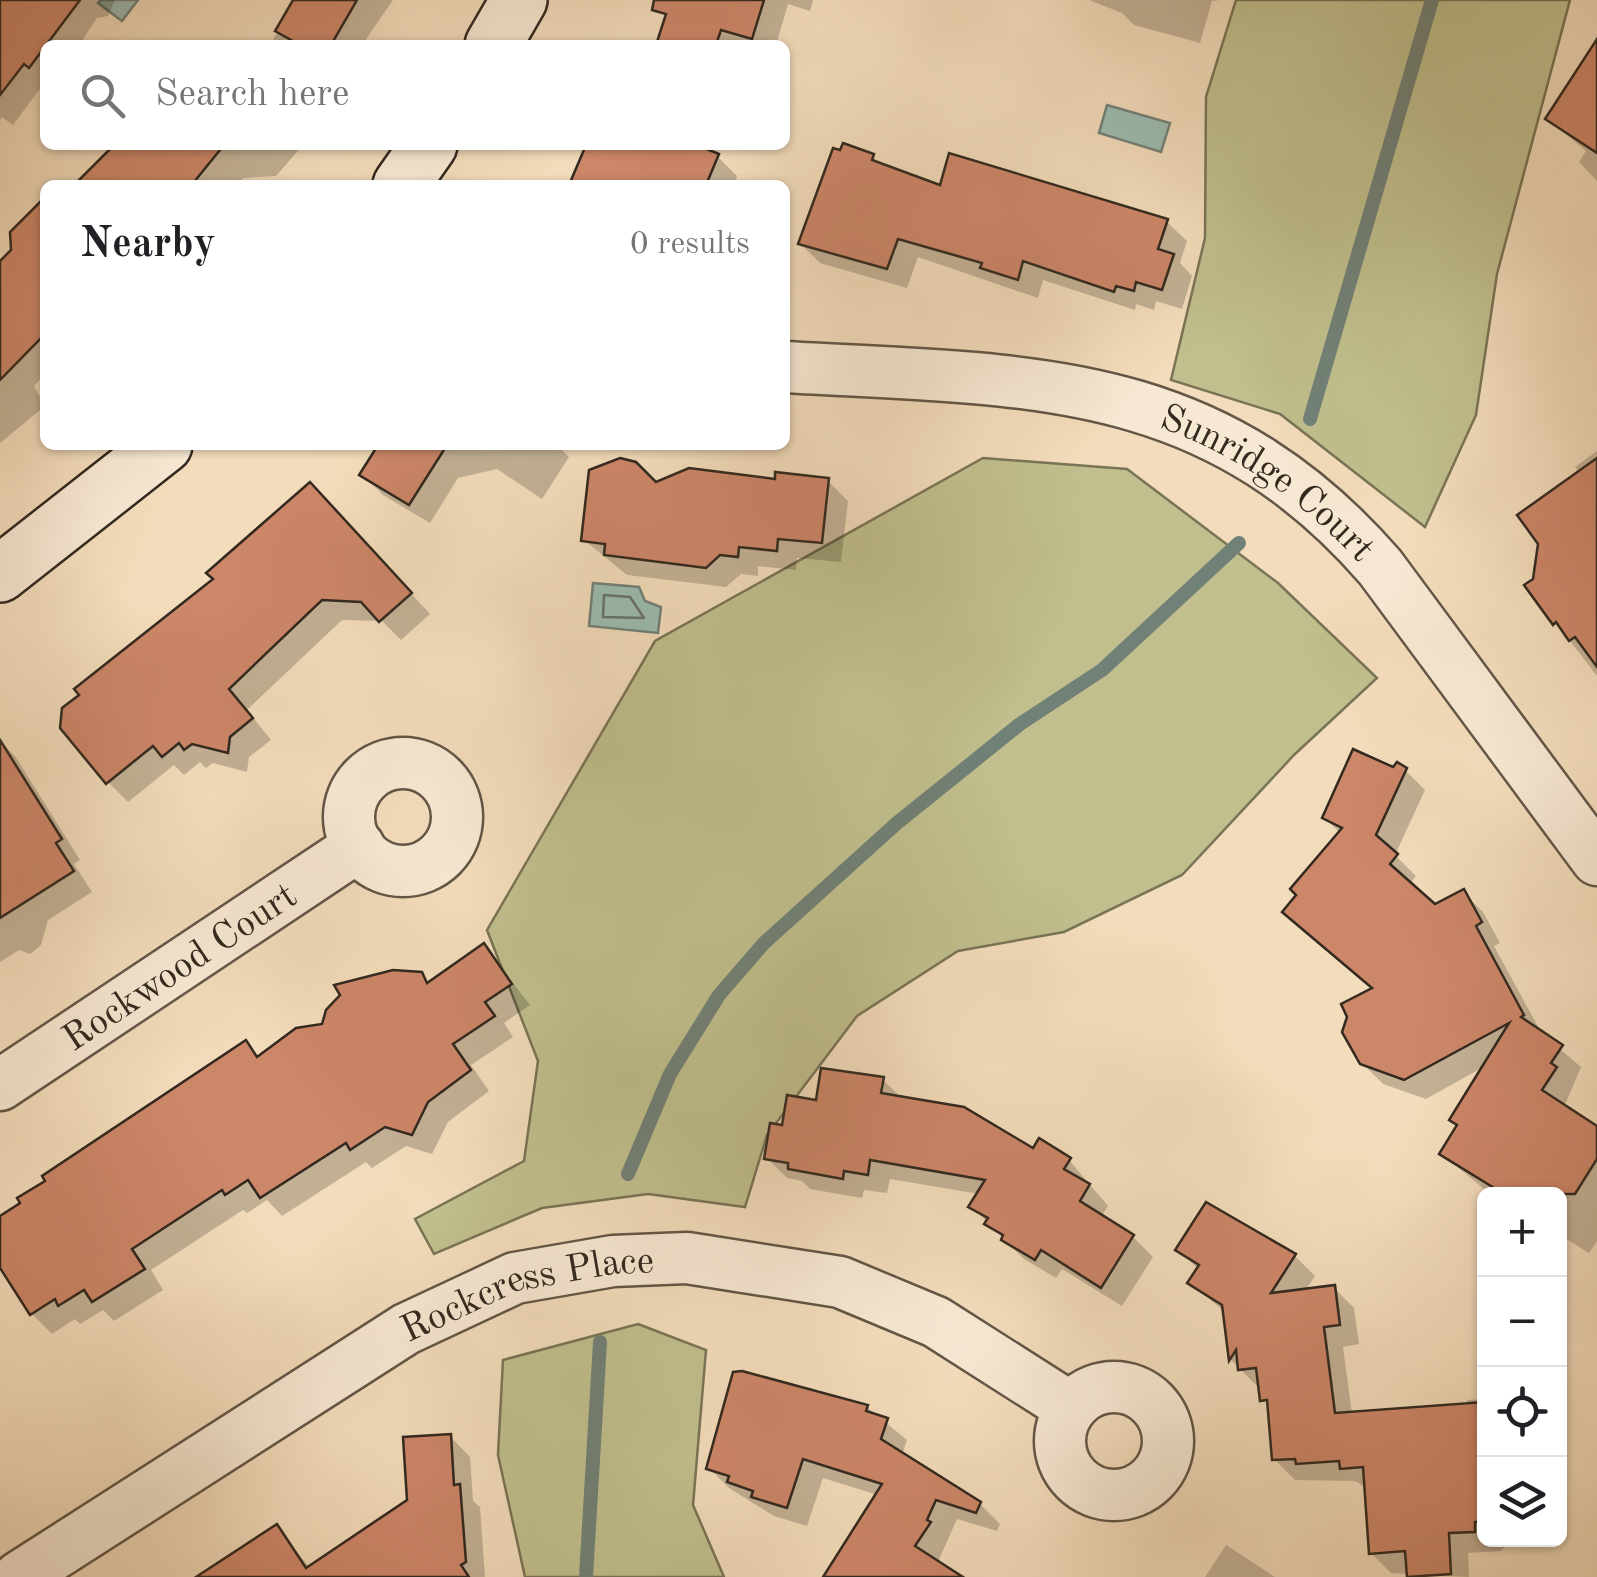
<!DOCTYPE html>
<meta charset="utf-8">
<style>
:root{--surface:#fff;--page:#f2f2f2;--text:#202124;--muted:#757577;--line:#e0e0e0}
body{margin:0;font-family:"Old Standard TT",serif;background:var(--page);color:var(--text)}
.controls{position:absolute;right:30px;bottom:30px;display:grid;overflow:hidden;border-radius:15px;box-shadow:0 2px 8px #0004}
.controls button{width:90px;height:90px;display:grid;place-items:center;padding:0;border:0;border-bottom:2px solid var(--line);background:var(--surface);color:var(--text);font:50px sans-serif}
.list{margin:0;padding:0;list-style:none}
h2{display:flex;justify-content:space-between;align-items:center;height:130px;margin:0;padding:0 40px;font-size:42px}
h2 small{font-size:32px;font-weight:400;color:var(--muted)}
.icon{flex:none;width:55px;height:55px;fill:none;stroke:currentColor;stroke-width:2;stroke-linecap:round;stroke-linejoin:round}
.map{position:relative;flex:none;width:1597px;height:1577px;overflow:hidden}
.search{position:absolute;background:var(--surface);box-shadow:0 2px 8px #0004;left:40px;top:40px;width:750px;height:110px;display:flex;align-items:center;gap:25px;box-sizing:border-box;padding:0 35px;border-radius:15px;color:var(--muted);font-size:38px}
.panel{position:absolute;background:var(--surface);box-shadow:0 2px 8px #0004;left:40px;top:180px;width:750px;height:270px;border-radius:15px}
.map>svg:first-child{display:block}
.green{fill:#c0bf8d;stroke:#797456;stroke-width:2.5}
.water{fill:#9bbcb1;stroke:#718177;stroke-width:2.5}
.shadow{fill:#0003}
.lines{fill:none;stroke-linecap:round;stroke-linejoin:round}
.shore{stroke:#667268;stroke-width:2.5}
.stream{stroke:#718177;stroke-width:14}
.building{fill:#cc8668;stroke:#32291f;stroke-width:2.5}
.street-casing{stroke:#625646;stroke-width:55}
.secondary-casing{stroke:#32291f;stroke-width:60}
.street{stroke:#f7e8d3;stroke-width:50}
.secondary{stroke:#f7e8d3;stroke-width:55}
.labels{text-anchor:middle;stroke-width:8;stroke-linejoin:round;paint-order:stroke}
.street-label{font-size:38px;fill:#32291f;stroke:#f7e8d3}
</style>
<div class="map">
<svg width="1597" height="1577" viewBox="0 0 1597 1577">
<rect width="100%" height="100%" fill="#f3dcbb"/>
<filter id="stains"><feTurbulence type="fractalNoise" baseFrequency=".002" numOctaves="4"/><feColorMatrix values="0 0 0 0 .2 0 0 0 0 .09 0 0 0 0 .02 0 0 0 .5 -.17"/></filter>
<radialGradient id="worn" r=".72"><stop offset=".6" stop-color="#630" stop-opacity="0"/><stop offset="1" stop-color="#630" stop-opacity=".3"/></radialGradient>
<g class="green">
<polygon points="1236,0 1570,0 1497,274 1476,415 1425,527 1280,414 1171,380 1205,238 1206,97"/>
<polygon points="983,458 1127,469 1278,583 1377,678 1294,755 1182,875 1064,932 958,951 857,1016 767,1135 745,1207 648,1194 542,1208 434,1254 415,1219 524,1161 538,1061 487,930 655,641"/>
<polygon points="638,1324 706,1350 693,1505 724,1577 525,1577 498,1455 503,1360"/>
</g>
<g class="water">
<polygon points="101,0 138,0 122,21 98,3"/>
<polygon points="1107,105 1170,123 1161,152 1099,133"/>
<polygon points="593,583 639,587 645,601 661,607 658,633 589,626"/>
</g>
<g class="shadow">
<polygon points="0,0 115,0 108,16 97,18 79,45 45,45 45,82 13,125 2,117 0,120"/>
<polygon points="296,0 393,0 362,45 270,45"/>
<polygon points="673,0 813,0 810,11 788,4 776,45 659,45"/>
<polygon points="1089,0 1220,0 1212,1 1200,43 1134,25 1122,13"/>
<polygon points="1597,43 1597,181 1579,162 1586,151 1548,119"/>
<polygon points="126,145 303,145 276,176 243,178 237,185 78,185"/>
<polygon points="589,145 691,145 717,156 737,176 734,185 571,185"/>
<polygon points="873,157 883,167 942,188 1166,221 1187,241 1180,263 1192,276 1182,309 1156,301 1154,310 1136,304 1135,310 1043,280 1038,298 918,257 907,288 820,263 800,243"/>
<polygon points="45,218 45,374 34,386 45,406 0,443 0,264"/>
<polygon points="381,445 557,445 569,457 542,499 497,469 458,478 430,523 383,495 363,475"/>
<polygon points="1597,451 1597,676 1528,586 1536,580 1580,474 1575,467"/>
<polygon points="828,481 848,501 841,562 797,558 796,570 758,566 758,576 741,574 726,587 627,575 584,540 656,485"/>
<polygon points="330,505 430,614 401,640 382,621 342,620 247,710 271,740 249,757 247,772 213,763 206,768 200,762 184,775 174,765 128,802 108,782"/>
<polygon points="0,741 15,756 80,860 74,864 92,892 48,920 41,945 30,954 19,950 0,962"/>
<polygon points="1394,770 1405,770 1425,790 1395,855 1416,876 1410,884 1435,907 1463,892 1483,912 1500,943 1494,946 1542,1034 1581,1067 1564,1107 1597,1129 1597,1241 1589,1253 1560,1235 1560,1194 1490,1194 1442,1154 1459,1127 1485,1066 1426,1099 1383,1084 1362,1063 1374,989 1285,912 1340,833 1325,818"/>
<polygon points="484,946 530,1005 504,1023 513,1037 471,1065 489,1091 448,1122 432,1154 406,1146 372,1168 366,1162 282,1216 267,1200 247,1213 243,1210 151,1270 163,1290 114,1321 103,1310 80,1324 75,1319 52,1334 32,1314 0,1263 0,1219 246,1043 260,1058 420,975 429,984"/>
<polygon points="883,1080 903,1099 1034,1152 1069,1160 1108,1206 1101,1217 1133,1237 1153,1257 1122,1306 1062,1269 1056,1278 1024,1259 971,1206 979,1194 890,1179 887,1193 864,1190 862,1198 810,1189 802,1181 787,1178 767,1158 784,1128 818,1103"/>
<polygon points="1178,1249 1295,1256 1315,1276 1305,1291 1334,1288 1354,1308 1359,1344 1343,1347 1352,1414 1467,1406 1467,1400 1484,1399 1484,1540 1510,1540 1501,1551 1468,1553 1469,1577 1391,1573 1371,1553 1367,1488 1355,1481 1295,1480 1274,1459 1270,1407 1261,1390 1231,1360 1225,1312 1190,1283 1198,1269"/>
<polygon points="867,1407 907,1440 902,1455 980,1504 1000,1524 997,1531 957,1519 937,1564 956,1577 826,1577 878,1495 823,1478 807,1526 774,1516 729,1488 709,1468"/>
<polygon points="450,1436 470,1457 473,1501 480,1507 485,1577 205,1577 277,1528 310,1568 410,1502"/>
<polygon points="1226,1545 1275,1577 1205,1577"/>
</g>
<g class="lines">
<polygon class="shore" points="604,595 630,597 644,618 603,617"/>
<g class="stream">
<polyline points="1310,419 1432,0"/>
<polyline points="628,1174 670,1074 719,995 764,943 897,823 1020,724 1102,670 1239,543"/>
<polyline points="586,1577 600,1342"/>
</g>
</g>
<g class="building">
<polygon points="0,0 80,0 29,68 24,64 0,95"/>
<polygon points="293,0 357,0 331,45 300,45 275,31"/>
<polygon points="654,0 764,0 752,39 721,30 716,45 656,45 666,14 652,10"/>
<polygon points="1597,39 1597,153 1545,119"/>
<polygon points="843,143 874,154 872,160 940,185 949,153 1168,219 1158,249 1174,254 1162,290 1136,282 1134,291 1116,286 1114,292 1023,261 1018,280 980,268 982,263 898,239 887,269 798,244 833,148 840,150"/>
<polygon points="114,145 224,145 194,182 74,185"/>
<polygon points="586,145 697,145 719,154 706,185 569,185"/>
<polygon points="45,197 45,334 0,380 0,261 11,250 10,232"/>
<polygon points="378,445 447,445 409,505 359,475"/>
<polygon points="620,458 636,462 656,482 689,468 775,479 775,472 829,478 822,543 778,539 777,551 739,547 738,557 720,555 706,568 604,555 605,544 581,541 589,470"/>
<polygon points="1597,458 1597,667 1575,637 1569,641 1556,622 1553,625 1524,585 1533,579 1538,544 1517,515"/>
<polygon points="310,482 412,593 379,622 361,602 322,600 229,689 253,718 230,737 228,753 192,744 184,750 179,743 162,757 153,746 106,784 60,728 62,708 79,695 74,689 213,579 206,573"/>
<polygon points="0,740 62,839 56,843 74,871 0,918"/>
<polygon points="1353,749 1393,767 1397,762 1407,768 1376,835 1398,854 1390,864 1435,904 1464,889 1482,922 1476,926 1524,1015 1521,1017 1563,1045 1551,1063 1557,1067 1542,1090 1597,1126 1597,1159 1575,1194 1504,1194 1439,1154 1457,1125 1449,1120 1509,1023 1404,1080 1360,1064 1342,1032 1347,1017 1341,1004 1372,988 1282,912 1296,895 1290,889 1342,828 1322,818"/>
<polygon points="484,943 512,984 485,1002 495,1016 453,1044 471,1070 428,1102 412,1135 385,1127 350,1150 346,1143 260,1198 248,1180 225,1195 222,1190 132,1249 145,1269 92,1302 84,1290 58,1306 55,1299 30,1315 0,1268 0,1216 20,1203 17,1198 45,1181 42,1176 246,1040 257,1057 296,1028 322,1024 326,1010 340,995 334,985 393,970 422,972 427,983"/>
<polygon points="821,1068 884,1077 881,1093 964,1107 1033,1148 1039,1138 1071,1158 1064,1169 1090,1184 1080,1201 1134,1235 1101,1288 1041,1250 1035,1260 1001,1240 1003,1235 984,1224 988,1218 968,1207 985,1180 870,1160 868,1175 844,1171 843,1179 788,1169 788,1163 764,1159 770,1123 782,1125 787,1095 816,1100"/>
<polygon points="1206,1202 1296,1254 1271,1293 1335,1285 1340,1325 1324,1327 1335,1413 1484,1402 1484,1521 1475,1522 1475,1532 1449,1533 1451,1574 1407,1577 1405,1551 1369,1554 1363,1467 1340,1469 1339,1461 1296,1464 1295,1459 1272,1460 1267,1400 1260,1401 1256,1368 1238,1370 1236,1350 1229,1361 1222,1305 1187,1283 1199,1265 1175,1250"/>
<polygon points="742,1371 868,1405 866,1411 888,1418 881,1439 981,1502 976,1513 936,1500 927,1520 931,1522 915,1546 963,1577 823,1577 882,1484 803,1459 787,1508 751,1497 753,1491 727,1482 729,1476 706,1469 733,1372"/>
<polygon points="451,1434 454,1485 460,1484 466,1562 461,1565 469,1577 196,1577 277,1524 306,1568 407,1500 403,1437"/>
</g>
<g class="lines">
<defs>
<g id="street">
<path id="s1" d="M 785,367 C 1023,381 1209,370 1380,567 L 1597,860"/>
<circle cx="403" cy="817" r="54"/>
<path id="s2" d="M 0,1085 L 359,846"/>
<circle cx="1114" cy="1441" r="54"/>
<path id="s3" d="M 19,1577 L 406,1329 L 515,1278 L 613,1261 L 687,1258 L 840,1282 L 936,1322 L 1071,1408"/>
</g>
<g id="secondary">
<polyline points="493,45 519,0"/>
<polyline points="401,185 429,145"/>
<polyline points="0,574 164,445"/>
</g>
</defs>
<use href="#street" class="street-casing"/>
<use href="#secondary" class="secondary-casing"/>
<use href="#street" class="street"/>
<use href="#secondary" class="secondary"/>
</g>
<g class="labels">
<g class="street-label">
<text dy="13" stroke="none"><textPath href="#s1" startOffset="508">Sunridge Court</textPath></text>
<text dy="13" stroke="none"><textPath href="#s2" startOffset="215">Rockwood Court</textPath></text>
<text dy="13" stroke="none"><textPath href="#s3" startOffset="588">Rockcress Place</textPath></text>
</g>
</g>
<rect width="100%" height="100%" filter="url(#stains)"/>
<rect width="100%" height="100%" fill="url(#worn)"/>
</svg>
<div class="controls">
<button>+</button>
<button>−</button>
<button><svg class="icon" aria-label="locate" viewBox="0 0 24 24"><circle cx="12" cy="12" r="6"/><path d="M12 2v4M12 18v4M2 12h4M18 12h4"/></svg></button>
<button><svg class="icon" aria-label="layers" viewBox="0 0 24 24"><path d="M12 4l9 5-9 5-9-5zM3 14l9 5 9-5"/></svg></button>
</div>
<div class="search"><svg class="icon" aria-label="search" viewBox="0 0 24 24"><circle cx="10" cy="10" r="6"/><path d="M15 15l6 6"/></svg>Search here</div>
<section class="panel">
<h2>Nearby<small>0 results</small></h2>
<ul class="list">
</ul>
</section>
</div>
